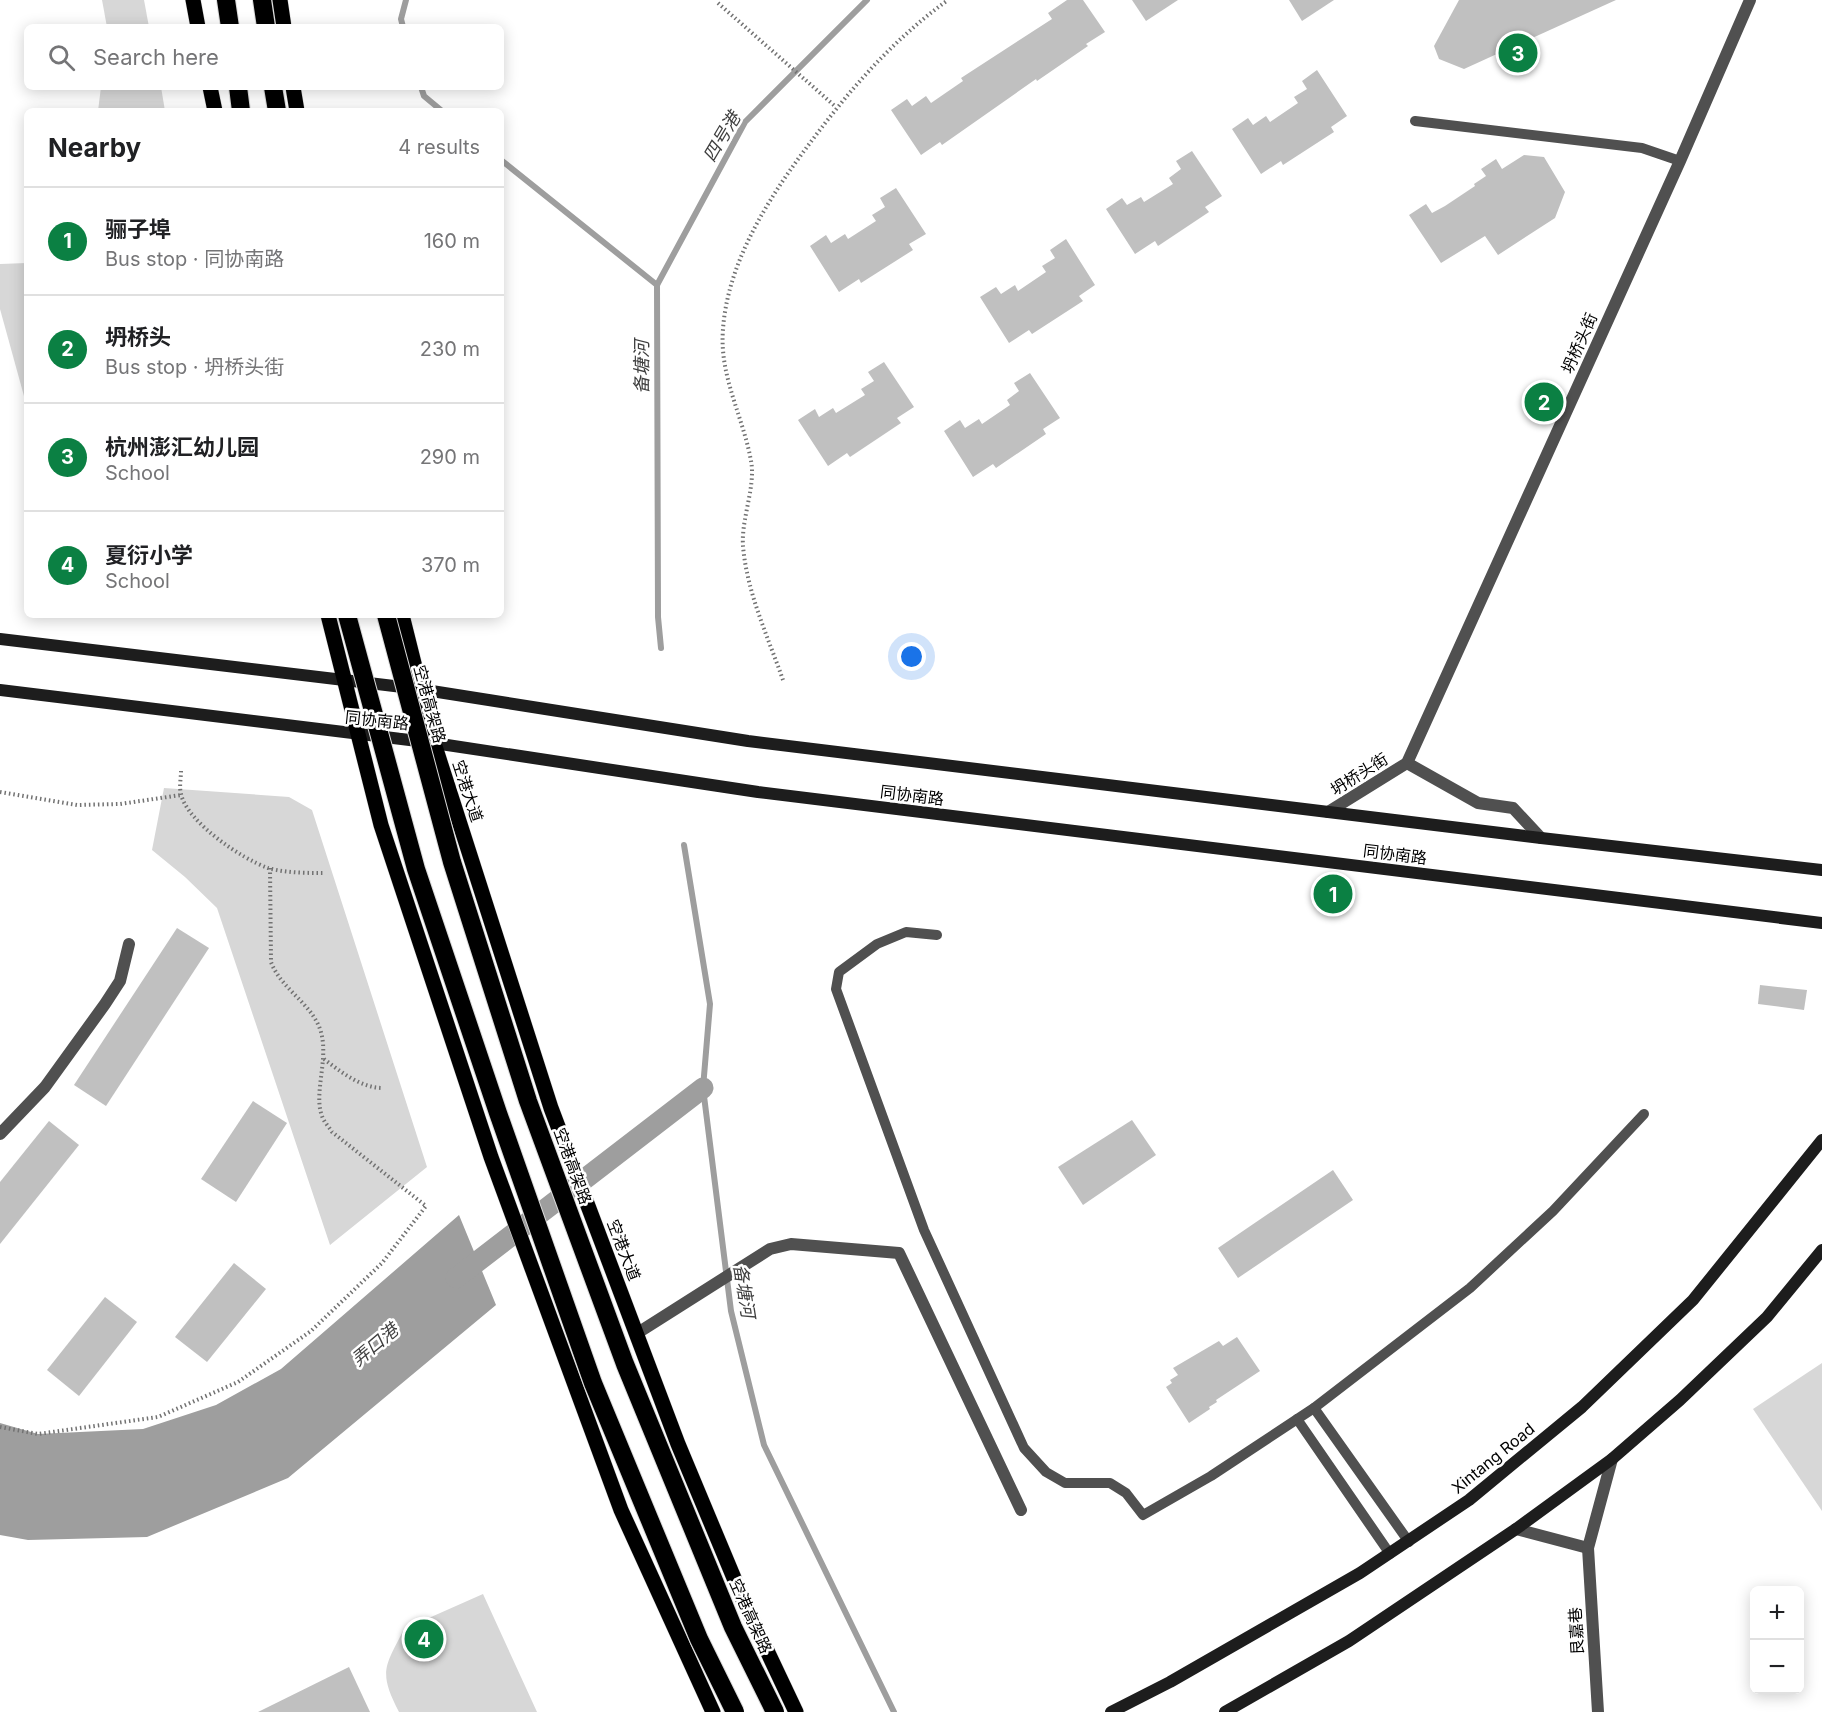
<!DOCTYPE html>
<meta charset="utf-8">
<style>
:root{--surface:#fff;--page:#f2f2f2;--text:#202124;--muted:#757577;--line:#e0e0e0;--accent:#0b8043}
body{margin:0;font-family:Inter,"Noto Sans SC",sans-serif;background:var(--page);color:var(--text)}
.controls{position:absolute;right:18px;bottom:18px;display:grid;overflow:hidden;border-radius:9px;box-shadow:0 3px 15px #0003}
.controls button{width:54px;height:54px;display:grid;place-items:center;padding:0;border:0;border-bottom:2px solid var(--line);background:var(--surface);color:var(--text);font:30px sans-serif}
.you{position:absolute;left:912px;top:657px;width:21px;height:21px;margin:-15px;border:4px solid #fff;border-radius:50%;background:#1a73e8;box-shadow:0 0 0 9px #1a73e833}
.badge{display:grid;place-items:center;width:39px;height:39px;border-radius:50%;background:var(--accent);color:#fff;font-size:20px;font-weight:700}
.pin{position:absolute;translate:-50% -50%;border:3px solid #fff;box-shadow:0 2px 6px #0006}
.list{margin:0;padding:0;list-style:none}
h2{display:flex;justify-content:space-between;align-items:center;height:78px;margin:0;padding:0 24px;font-size:26px}
h2 small{font-size:20px;font-weight:400;color:var(--muted)}
.list li{display:grid;grid-template-columns:39px 1fr auto;gap:18px;align-items:center;box-sizing:border-box;height:108px;padding:0 24px;border-top:2px solid var(--line)}
.list b{display:block;font-size:22px;white-space:nowrap}
.list p{margin:0;font-size:20px;white-space:nowrap;color:var(--muted)}
.list em{font-size:20px;font-style:normal;color:var(--muted)}
.icon{flex:none;width:33px;height:33px;fill:none;stroke:currentColor;stroke-width:2;stroke-linecap:round;stroke-linejoin:round}
.map{position:relative;flex:none;width:1822px;height:1712px;overflow:hidden}
.search{position:absolute;background:var(--surface);box-shadow:0 3px 15px #0003;left:24px;top:24px;width:480px;height:66px;display:flex;align-items:center;gap:15px;box-sizing:border-box;padding:0 21px;border-radius:9px;color:var(--muted);font-size:22px}
.panel{position:absolute;background:var(--surface);box-shadow:0 3px 15px #0003;left:24px;top:108px;width:480px;height:510px;border-radius:9px}
.map>svg:first-child{display:block}
.green{fill:#d7d7d7}
.water{fill:#9e9e9e}
.lines{fill:none;stroke-linecap:round;stroke-linejoin:round}
.stream{stroke:#9e9e9e;stroke-width:6}
.canal{stroke:#9e9e9e;stroke-width:21}
.building{fill:#c0c0c0}
.primary-casing{stroke:#dbdbdb;stroke-width:16}
.highway-casing{stroke:#dbdbdb;stroke-width:20}
.path{stroke:#727272;stroke-width:4;stroke-dasharray:1.5 3;stroke-linecap:butt}
.lane{stroke:#505050;stroke-width:10}
.street{stroke:#505050;stroke-width:12}
.secondary{stroke:#1d1d1d;stroke-width:12}
.primary{stroke:#000;stroke-width:15}
.highway{stroke:#000;stroke-width:18}
.highway-bridge-casing{stroke:#dbdbdb;stroke-width:20;stroke-linecap:butt}
.highway-bridge{stroke:#000;stroke-width:18}
.labels{text-anchor:middle;stroke-width:5;stroke-linejoin:round;paint-order:stroke}
.street-label{font-size:16px;fill:#000;stroke:#fff}
.water-label{font-size:18px;font-style:italic;fill:#3f3f3f;stroke:#fff}
</style>
<div class="map">
<svg width="1822" height="1712" viewBox="0 0 1822 1712">
<rect width="100%" height="100%" fill="#fff"/>
<g class="green">
<polygon points="102,0 144,0 149,27 107,27"/>
<polygon points="101,87 161,87 165,111 98,111"/>
<polygon points="27,263 27,407 0,309 0,264"/>
<polygon points="164,788 289,797 312,810 427,1167 330,1245 217,908 185,877 152,850"/>
<polygon points="1822,1363 1822,1511 1753,1409"/>
<path d="M 483,1594 L 537,1712 L 399,1712 C 378,1671 385,1667 404,1629 Z"/>
</g>
<polygon class="water" points="459,1215 496,1305 288,1478 147,1537 28,1540 0,1535 0,1423 38,1434 143,1429 216,1405 281,1369"/>
<g class="lines">
<g class="stream">
<polyline points="403,27 401,19 406,0"/>
<polyline points="421,87 424,96 442,111"/>
<polyline points="501,160 657,285"/>
<polyline points="661,648 658,617 657,285 745,122 867,0"/>
<polyline points="684,845 710,1004 703,1088 731,1311 764,1445 894,1712"/>
</g>
<polyline class="canal" points="456,1278 703,1088"/>
</g>
<g class="building">
<polygon points="1067,0 1083,0 1105,32 1086,44 1088,46 1037,81 1036,79 942,145 940,142 921,155 891,110 907,99 912,106 926,96 931,103 963,81 961,78 1052,19 1048,13"/>
<polygon points="1132,0 1178,0 1146,21"/>
<polygon points="1289,0 1334,0 1302,21"/>
<polygon points="1459,0 1616,0 1464,69 1439,59 1434,46"/>
<polygon points="1317,70 1347,116 1331,127 1334,132 1283,165 1281,161 1261,174 1232,129 1248,118 1253,125 1266,116 1270,122 1298,103 1294,97 1307,89 1302,81"/>
<polygon points="1192,151 1222,196 1205,207 1209,212 1158,246 1155,241 1135,254 1106,209 1122,198 1127,205 1141,197 1144,202 1173,184 1169,178 1181,169 1176,161"/>
<polygon points="1524,155 1544,157 1565,192 1555,218 1498,255 1485,236 1441,263 1409,215 1426,204 1432,213 1445,206 1475,186 1474,184 1486,176 1481,169 1496,159 1502,169"/>
<polygon points="896,188 926,234 909,244 913,250 861,283 859,279 839,292 810,246 826,235 831,243 845,234 848,239 876,221 872,215 885,207 880,198"/>
<polygon points="1066,239 1095,285 1079,296 1083,301 1032,334 1029,330 1009,343 980,297 996,287 1001,294 1015,285 1018,291 1046,272 1042,266 1055,258 1050,250"/>
<polygon points="884,362 914,407 897,418 901,423 850,457 847,453 828,466 798,420 815,409 819,417 833,408 836,413 865,395 861,389 874,381 868,372"/>
<polygon points="1030,373 1060,418 1043,429 1046,434 996,468 993,464 973,477 944,431 960,420 965,428 979,419 982,424 1010,405 1007,400 1019,391 1014,383"/>
<polygon points="177,928 209,948 106,1106 74,1085"/>
<polygon points="1760,985 1807,990 1804,1010 1758,1004"/>
<polygon points="253,1101 287,1123 236,1202 201,1179"/>
<polygon points="1132,1120 1156,1155 1083,1205 1058,1167"/>
<polygon points="49,1121 79,1145 0,1244 0,1182"/>
<polygon points="1333,1170 1353,1200 1238,1278 1218,1248"/>
<polygon points="234,1263 266,1289 207,1362 175,1337"/>
<polygon points="105,1297 137,1322 79,1396 47,1370"/>
<polygon points="1237,1337 1260,1371 1216,1400 1217,1402 1209,1407 1210,1409 1189,1423 1166,1387 1172,1383 1170,1380 1178,1375 1173,1368 1219,1341 1223,1346"/>
<polygon points="349,1667 370,1712 258,1712"/>
</g>
<g class="lines">
<defs>
<g id="primary">
<polyline points="193,0 198,27"/>
<polyline points="280,0 284,27"/>
<polyline points="210,87 215,111"/>
<polyline points="293,87 297,111"/>
<polyline points="328,615 381,825 491,1157 621,1510 713,1712"/>
<polyline points="402,615 434,743 551,1108 678,1444 744,1602 796,1712"/>
</g>
<g id="highway">
<polyline points="226,0 230,27"/>
<polyline points="262,0 266,27"/>
<polyline points="238,87 241,111"/>
<polyline points="273,87 277,111"/>
</g>
</defs>
<use href="#primary" class="primary-casing"/>
<use href="#highway" class="highway-casing"/>
<g class="path">
<polyline points="718,3 836,107"/>
<path d="M 783,680 C 768,637 747,593 743,546 C 741,519 756,486 751,461 C 743,416 719,376 723,329 C 728,259 772,193 813,139 C 852,87 895,38 948,0"/>
<path d="M 181,771 C 181,778 179,787 181,794 C 187,822 242,859 268,868 C 286,873 306,873 324,873"/>
<polyline points="0,792 77,805 120,804 181,795"/>
<path d="M 324,1059 C 341,1072 361,1088 383,1088"/>
<path d="M 0,1427 L 38,1434 L 158,1417 L 238,1382 L 311,1331 L 382,1263 L 426,1206 L 332,1132 C 329,1127 324,1122 322,1116 C 313,1093 330,1057 320,1029 C 310,1002 281,989 271,962 L 270,868"/>
</g>
<g class="lane">
<polyline points="1415,121 1642,148 1680,161"/>
<polyline points="937,935 906,932 877,944 839,972 836,989 924,1230 1024,1448 1046,1472 1065,1483 1110,1483 1126,1493 1143,1515 1211,1476 1314,1408 1470,1288 1553,1211 1644,1114"/>
<polyline points="1314,1408 1409,1542"/>
<polyline points="1297,1419 1390,1554"/>
</g>
<g class="street">
<polyline points="1407,763 1478,803 1513,808 1541,838"/>
<polyline points="1328,812 1407,763 1680,161 1750,0"/>
<polyline points="0,1134 45,1087 105,1004 120,981 129,944"/>
<polyline points="636,1334 770,1249 791,1244 899,1253 1021,1510"/>
<polyline points="1516,1529 1588,1548"/>
<polyline points="1598,1712 1588,1548 1612,1459"/>
</g>
<g class="secondary">
<polyline points="0,639 419,689 748,741 1541,838 1822,870"/>
<polyline points="0,690 434,743 758,792 1822,923"/>
<polyline points="1111,1712 1170,1682 1360,1573 1469,1500 1582,1407 1693,1300 1822,1140"/>
<polyline points="1225,1712 1349,1641 1516,1529 1612,1459 1680,1400 1767,1317 1822,1250"/>
</g>
<use href="#primary" class="primary"/>
<use href="#highway" class="highway"/>
<defs>
<g id="highway-bridge">
<polyline points="347,615 416,869 498,1113 593,1383 699,1639 735,1712"/>
<polyline points="386,615 452,862 528,1101 625,1364 733,1627 775,1712"/>
</g>
</defs>
<use href="#highway-bridge" class="highway-bridge-casing"/>
<use href="#highway-bridge" class="highway-bridge"/>
</g>
<g class="labels">
<g class="street-label">
<text transform="translate(1579 343) rotate(-66)" y="6">坍桥头街</text>
<text transform="translate(430 704) rotate(75)" y="6">空港高架路</text>
<text transform="translate(377 720) rotate(6)" y="6">同协南路</text>
<text transform="translate(1359 774) rotate(-32)" y="6">坍桥头街</text>
<text transform="translate(468 791) rotate(72)" y="6">空港大道</text>
<text transform="translate(912 795) rotate(7)" y="6">同协南路</text>
<text transform="translate(1395 854) rotate(7)" y="6">同协南路</text>
<text transform="translate(573 1166) rotate(70)" y="6">空港高架路</text>
<text transform="translate(624 1250) rotate(69)" y="6">空港大道</text>
<text transform="translate(1493 1458) rotate(-39)" y="6">Xintang Road</text>
<text transform="translate(751 1616) rotate(66)" y="6">空港高架路</text>
<text transform="translate(1576 1631) rotate(-93)" y="6">艮嘉巷</text>
</g>
<g class="water-label">
<text transform="translate(722 137) rotate(-59)" y="6">四号港</text>
<text transform="translate(642 367) rotate(-90)" y="6">备塘河</text>
<text transform="translate(744 1291) rotate(81)" y="6">备塘河</text>
<text transform="translate(375 1345) rotate(-40)" y="6">弄口港</text>
</g>
</g>
</svg>
<div class="controls">
<button>+</button>
<button>−</button>
</div>
<div class="you"></div>
<div class="pin badge" style="left:1333px;top:894px">1</div>
<div class="pin badge" style="left:1544px;top:402px">2</div>
<div class="pin badge" style="left:1518px;top:53px">3</div>
<div class="pin badge" style="left:424px;top:1639px">4</div>
<div class="search"><svg class="icon" aria-label="search" viewBox="0 0 24 24"><circle cx="10" cy="10" r="6"/><path d="M15 15l6 6"/></svg>Search here</div>
<section class="panel">
<h2>Nearby<small>4 results</small></h2>
<ul class="list">
<li><span class="badge">1</span><div><b>骊子埠</b><p>Bus stop · 同协南路</p></div><em>160 m</em></li>
<li><span class="badge">2</span><div><b>坍桥头</b><p>Bus stop · 坍桥头街</p></div><em>230 m</em></li>
<li><span class="badge">3</span><div><b>杭州澎汇幼儿园</b><p>School</p></div><em>290 m</em></li>
<li><span class="badge">4</span><div><b>夏衍小学</b><p>School</p></div><em>370 m</em></li>
</ul>
</section>
</div>
